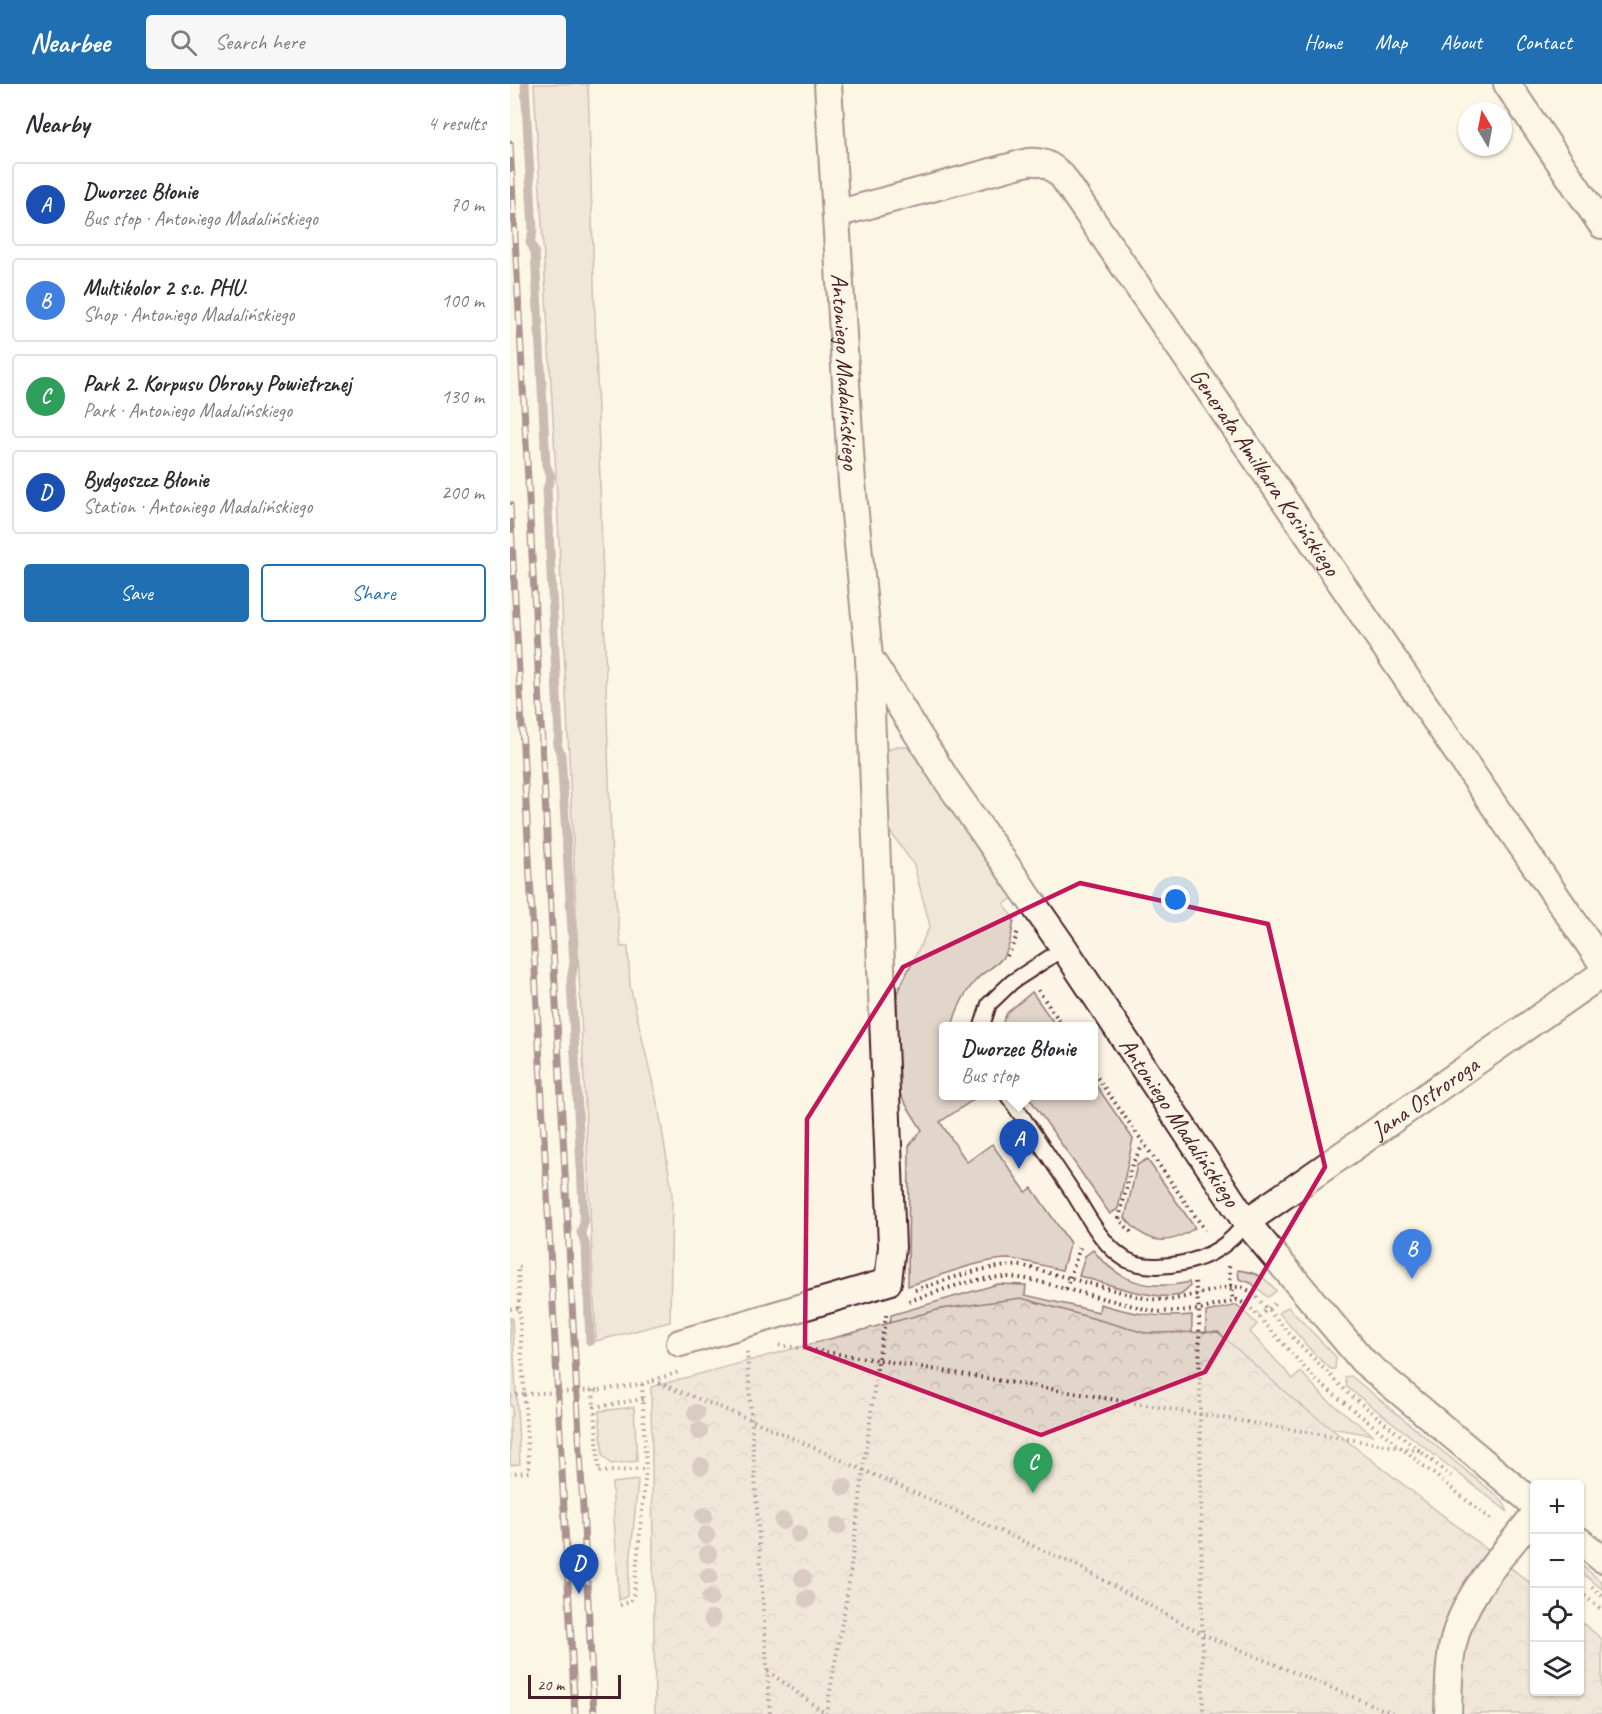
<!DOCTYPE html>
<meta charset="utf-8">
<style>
:root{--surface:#fff;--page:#f7f7f7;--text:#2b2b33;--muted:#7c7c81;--line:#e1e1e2;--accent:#1f6fb2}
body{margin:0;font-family:Caveat,sans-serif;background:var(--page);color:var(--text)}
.controls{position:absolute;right:18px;bottom:18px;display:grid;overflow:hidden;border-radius:6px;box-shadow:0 2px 4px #0004}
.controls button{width:54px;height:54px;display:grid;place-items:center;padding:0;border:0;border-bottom:2px solid var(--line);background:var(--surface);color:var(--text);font:30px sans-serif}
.compass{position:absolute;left:948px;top:18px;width:54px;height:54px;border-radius:50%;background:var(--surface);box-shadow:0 2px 4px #0004;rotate:350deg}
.scale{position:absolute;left:18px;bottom:15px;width:93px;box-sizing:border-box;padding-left:6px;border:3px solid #4a1f2b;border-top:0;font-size:16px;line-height:21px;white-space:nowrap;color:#4a1f2b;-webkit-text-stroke:4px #fcf5e5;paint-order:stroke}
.you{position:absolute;left:666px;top:816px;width:21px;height:21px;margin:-15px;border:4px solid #fff;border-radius:50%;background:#1a73e8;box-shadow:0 0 0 9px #1a73e833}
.badge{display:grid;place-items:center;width:39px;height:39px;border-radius:50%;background:var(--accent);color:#fff;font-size:20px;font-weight:700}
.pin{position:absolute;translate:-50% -50px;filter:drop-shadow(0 2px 3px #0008)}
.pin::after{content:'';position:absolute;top:32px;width:21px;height:18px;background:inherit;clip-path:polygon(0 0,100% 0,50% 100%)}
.popup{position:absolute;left:429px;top:938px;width:159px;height:78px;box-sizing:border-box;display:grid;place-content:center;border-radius:6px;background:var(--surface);filter:drop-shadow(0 2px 4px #0005);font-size:20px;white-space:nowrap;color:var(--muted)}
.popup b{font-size:22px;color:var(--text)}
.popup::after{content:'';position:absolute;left:50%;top:100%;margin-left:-12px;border:12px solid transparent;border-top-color:var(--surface)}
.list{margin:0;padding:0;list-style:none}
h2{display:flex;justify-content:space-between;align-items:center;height:78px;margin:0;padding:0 24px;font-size:26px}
h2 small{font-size:20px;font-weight:400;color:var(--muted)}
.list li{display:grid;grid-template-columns:39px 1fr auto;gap:18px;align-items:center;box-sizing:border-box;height:84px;margin:0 12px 12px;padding:0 12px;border:2px solid var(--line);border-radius:6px}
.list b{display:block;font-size:22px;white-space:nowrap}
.list p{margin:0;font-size:20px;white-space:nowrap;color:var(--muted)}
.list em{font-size:20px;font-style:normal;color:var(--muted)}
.actions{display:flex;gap:12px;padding:18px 24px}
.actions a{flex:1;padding:14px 0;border:2px solid var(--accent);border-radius:6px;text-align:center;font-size:21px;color:var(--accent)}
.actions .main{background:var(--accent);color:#fff}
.icon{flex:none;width:33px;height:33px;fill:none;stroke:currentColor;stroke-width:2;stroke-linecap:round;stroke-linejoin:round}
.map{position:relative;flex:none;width:1092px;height:1630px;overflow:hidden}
header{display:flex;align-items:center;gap:36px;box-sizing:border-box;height:84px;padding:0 30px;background:var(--accent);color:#fff}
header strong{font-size:28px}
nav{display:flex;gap:33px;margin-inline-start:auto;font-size:21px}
.search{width:420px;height:54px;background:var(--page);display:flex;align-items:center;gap:15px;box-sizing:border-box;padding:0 21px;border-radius:6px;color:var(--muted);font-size:22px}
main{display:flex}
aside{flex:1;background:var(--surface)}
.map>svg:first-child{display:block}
.grass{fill:#e2d5ca;stroke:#967a7a;stroke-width:1.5}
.park{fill:url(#park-crowns);stroke:#967a7a;stroke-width:1.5}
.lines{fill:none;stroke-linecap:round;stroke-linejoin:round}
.stream{stroke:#917474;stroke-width:9}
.lane-casing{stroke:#4a1f2b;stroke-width:18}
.street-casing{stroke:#4a1f2b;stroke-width:30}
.path{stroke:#4a1f2b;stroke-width:4;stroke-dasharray:1.5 4.5;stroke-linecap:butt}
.lane{stroke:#fcf5e5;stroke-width:14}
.street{stroke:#fcf5e5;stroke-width:26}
.rail-casing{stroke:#4a1f2b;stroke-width:7}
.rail{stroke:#fcf5e5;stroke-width:4.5;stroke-dasharray:14;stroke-linecap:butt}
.path-bridge{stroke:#4a1f2b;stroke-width:4;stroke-dasharray:1.5 4.5;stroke-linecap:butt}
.tree{fill:#af9895}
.marked{fill:none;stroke:#c2185b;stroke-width:4.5;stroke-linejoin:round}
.labels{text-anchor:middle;stroke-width:6;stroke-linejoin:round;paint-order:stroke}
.street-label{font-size:24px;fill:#4a1f2b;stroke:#fcf5e5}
</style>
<header>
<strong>Nearbee</strong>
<div class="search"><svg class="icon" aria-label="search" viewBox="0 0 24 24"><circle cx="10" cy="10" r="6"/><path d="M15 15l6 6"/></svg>Search here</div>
<nav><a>Home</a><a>Map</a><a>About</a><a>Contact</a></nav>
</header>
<main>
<aside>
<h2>Nearby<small>4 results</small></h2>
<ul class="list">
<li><span class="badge" style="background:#1a4fb4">A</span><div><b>Dworzec Błonie</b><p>Bus stop · Antoniego Madalińskiego</p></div><em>70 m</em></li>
<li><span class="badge" style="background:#3f7fe0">B</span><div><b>Multikolor 2 s.c. PHU.</b><p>Shop · Antoniego Madalińskiego</p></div><em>100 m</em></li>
<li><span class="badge" style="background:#2e9e5b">C</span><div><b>Park 2. Korpusu Obrony Powietrznej</b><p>Park · Antoniego Madalińskiego</p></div><em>130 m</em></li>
<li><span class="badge" style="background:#1a4fb4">D</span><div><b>Bydgoszcz Błonie</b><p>Station · Antoniego Madalińskiego</p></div><em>200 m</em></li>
</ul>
<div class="actions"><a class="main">Save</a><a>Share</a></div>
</aside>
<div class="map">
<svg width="1092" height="1630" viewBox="0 0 1092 1630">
<defs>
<pattern id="park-crowns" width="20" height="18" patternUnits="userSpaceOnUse" patternTransform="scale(1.5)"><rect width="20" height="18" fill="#e2d5ca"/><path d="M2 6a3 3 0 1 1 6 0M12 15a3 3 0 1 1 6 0" fill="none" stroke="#c3b6ae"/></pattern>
</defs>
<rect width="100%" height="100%" fill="#fcf5e5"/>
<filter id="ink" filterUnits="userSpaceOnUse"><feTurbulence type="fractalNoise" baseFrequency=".0167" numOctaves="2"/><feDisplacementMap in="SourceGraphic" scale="12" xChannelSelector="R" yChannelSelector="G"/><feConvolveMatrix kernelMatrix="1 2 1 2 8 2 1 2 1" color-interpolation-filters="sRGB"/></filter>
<g filter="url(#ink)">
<g class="grass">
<polygon points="24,0 78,0 99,698 102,780 111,863 118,863 120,902 149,1027 162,1108 160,1238 86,1257 45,370"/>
<path d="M 386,662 L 397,663 L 411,680 L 503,814 L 494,820 L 504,836 C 502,847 501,859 496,868 C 490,881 478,884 469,893 C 455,907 447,924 442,942 L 434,942 L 434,1012 L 465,1012 L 466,1014 L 430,1038 L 457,1078 L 482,1060 L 516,1108 L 522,1104 L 560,1159 L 552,1186 C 534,1182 516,1176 497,1175 C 472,1175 424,1194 398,1202 L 399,1062 L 412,1046 L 387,1006 L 387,909 L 420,842 L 404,781 L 377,743 L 375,668 Z"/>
<polygon points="522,908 546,942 491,942 497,929"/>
<polygon points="584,998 623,1055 608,1125 600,1130 518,1012 584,1012"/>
<path d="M 637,1075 L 685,1144 C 657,1163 637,1160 615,1134 L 627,1081 Z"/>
<path d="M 583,1166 C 608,1198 639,1207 679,1198 L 680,1202 C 677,1206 674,1209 670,1211 C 648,1218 592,1198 569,1192 L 575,1172 Z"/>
<path d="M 728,1186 C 745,1188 756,1193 766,1207 L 758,1213 L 741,1199 L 729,1195 Z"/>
<path d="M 488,1200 L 516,1201 L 515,1211 L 589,1228 L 590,1220 C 623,1230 648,1234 682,1231 L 681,1318 L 376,1268 L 381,1231 Z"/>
<polygon points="727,1221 747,1240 740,1248 783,1295 791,1288 815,1314 863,1351 697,1324 696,1228"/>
<polygon points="778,1223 826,1273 825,1285 821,1285 805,1271 769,1229"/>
<polygon points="0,1234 2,1234 10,1380 0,1381 0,1333 2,1332 2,1322 0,1322"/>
<polygon points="841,1292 993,1417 998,1428 837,1303 835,1293"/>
<polygon points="124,1323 127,1377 101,1380 93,1372 89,1327"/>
<polygon points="128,1396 117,1512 109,1516 102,1399"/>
<polygon points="1070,1480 1092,1498 1092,1505 1070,1487"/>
</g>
<polygon class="park" points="511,1214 635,1249 708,1248 783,1315 1024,1502 1024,1608 1070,1608 1070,1537 1092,1555 1092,1630 145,1630 141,1303 431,1225"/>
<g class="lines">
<polyline class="stream" points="15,0 23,147 20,158 25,168 36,381 41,392 37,405 49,652 47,661 51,670 64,879 61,896 74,1139 71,1148 76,1162 80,1257"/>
<defs>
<g id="lane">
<polyline points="472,942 479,920 502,898 554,864"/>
<path d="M 498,1012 C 520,1044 542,1077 564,1110 C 578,1132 592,1161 615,1175 C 631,1184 655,1183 673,1179 C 701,1173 720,1160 736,1138"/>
</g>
<g id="street">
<path id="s1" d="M 318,0 L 342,399 L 359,573 L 436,695 L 554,864 L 736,1138 L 853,1277 L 1024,1420"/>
<polyline points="997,0 1092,141"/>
<path id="s2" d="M 326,130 L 518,78 C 533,77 541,81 552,92 L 1092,879"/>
<path id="s3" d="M 736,1138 L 1092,890"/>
<polyline points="170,1259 378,1198 382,1163 359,576"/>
<polyline points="1070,1457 1092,1475"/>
<path d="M 938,1630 C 939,1607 938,1583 943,1560 C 954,1509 994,1471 1024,1431"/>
</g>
</defs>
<use href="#lane" class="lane-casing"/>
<use href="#street" class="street-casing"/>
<g class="path">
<polyline points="497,872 503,863 508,846"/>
<polyline points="528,906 553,942"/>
<polyline points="584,989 695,1146"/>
<polyline points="621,1148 609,1135 622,1080 633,1061"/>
<polyline points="719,1182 723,1217"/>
<polyline points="685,1198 689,1226 693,1630"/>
<polyline points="556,1205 647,1228 689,1226 727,1216 739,1222 806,1296 984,1438"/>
<path d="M 405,1206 C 440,1195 476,1180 513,1182 L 638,1215 L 661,1216 L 719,1203 L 731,1203 L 742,1208 L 787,1258 L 838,1309 L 941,1392"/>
<path d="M 399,1217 C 431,1207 466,1192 500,1193 C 519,1194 538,1200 556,1205 L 570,1163"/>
<polyline points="9,1224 8,1183 14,1183"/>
<polyline points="0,1225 9,1224 19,1388 0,1389"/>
<polyline points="749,1232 767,1218"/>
<polyline points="269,1261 368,1276 910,1367"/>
<polyline points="237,1268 260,1630"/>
<polyline points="143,1297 242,1336 566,1481 692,1550 884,1630"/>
<polyline points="83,1306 84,1322 86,1322"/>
<polyline points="90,1306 132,1300 169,1288"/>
<polyline points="0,1311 14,1310"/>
<polyline points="133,1315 85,1323 89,1388 136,1385"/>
<polyline points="1082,1503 1092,1512"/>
<polyline points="1070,1508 1092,1526"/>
<polyline points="110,1521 120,1518 124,1509 136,1385 132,1300"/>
<polyline points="258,1587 316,1630"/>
<polyline points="316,1630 338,1505 368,1276 377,1227"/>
</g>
<use href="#lane" class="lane"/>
<use href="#street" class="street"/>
<defs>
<g id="rail">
<polyline points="0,60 84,1630"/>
<polyline points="0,421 65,1630"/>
</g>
</defs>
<use href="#rail" class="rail-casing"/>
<use href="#rail" class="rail"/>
<polyline class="path-bridge" points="14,1310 90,1306"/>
</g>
<g class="tree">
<circle cx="186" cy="1329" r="9"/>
<circle cx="189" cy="1347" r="9"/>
<circle cx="191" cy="1382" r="9"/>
<circle cx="334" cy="1403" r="9"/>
<circle cx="194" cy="1432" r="9"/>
<circle cx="273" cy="1437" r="9"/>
<circle cx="328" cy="1442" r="9"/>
<circle cx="288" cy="1450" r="9"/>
<circle cx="196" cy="1451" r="9"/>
<circle cx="198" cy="1470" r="9"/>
<circle cx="199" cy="1492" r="9"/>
<circle cx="293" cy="1494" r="9"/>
<circle cx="200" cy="1514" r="9"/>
<circle cx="297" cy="1515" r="9"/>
<circle cx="202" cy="1535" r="9"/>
</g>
</g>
<path d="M0 0H1092V1630H0ZM 570,799 L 758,840 L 815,1083 L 695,1288 L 531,1351 L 295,1263 L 297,1035 L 393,883 Z" fill="#fcf5e5" fill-opacity=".55" fill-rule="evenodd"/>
<path class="marked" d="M 570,799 L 758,840 L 815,1083 L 695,1288 L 531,1351 L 295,1263 L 297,1035 L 393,883 Z"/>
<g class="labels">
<g class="street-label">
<text dy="8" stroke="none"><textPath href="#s1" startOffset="288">Antoniego Madalińskiego</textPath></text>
<text dy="8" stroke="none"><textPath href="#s2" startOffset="596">Generała Amilkara Kosińskiego</textPath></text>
<text dy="8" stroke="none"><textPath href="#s3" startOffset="218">Jana Ostroroga</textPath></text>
<text dy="8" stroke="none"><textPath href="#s1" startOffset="1134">Antoniego Madalińskiego</textPath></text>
</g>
</g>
</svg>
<div class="controls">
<button>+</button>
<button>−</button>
<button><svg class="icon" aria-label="locate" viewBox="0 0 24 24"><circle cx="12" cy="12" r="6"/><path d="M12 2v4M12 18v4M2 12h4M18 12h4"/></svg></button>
<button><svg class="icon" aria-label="layers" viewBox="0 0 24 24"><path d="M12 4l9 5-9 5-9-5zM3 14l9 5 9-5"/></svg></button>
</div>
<svg class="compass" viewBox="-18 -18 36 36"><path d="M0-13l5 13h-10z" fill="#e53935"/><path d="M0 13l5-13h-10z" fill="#7c7c81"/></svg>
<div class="scale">20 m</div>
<div class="you"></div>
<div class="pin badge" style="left:509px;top:1085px;background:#1a4fb4">A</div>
<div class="popup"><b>Dworzec Błonie</b>Bus stop</div>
<div class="pin badge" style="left:902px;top:1195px;background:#3f7fe0">B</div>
<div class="pin badge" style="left:523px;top:1409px;background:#2e9e5b">C</div>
<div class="pin badge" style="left:69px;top:1510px;background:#1a4fb4">D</div>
</div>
</main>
